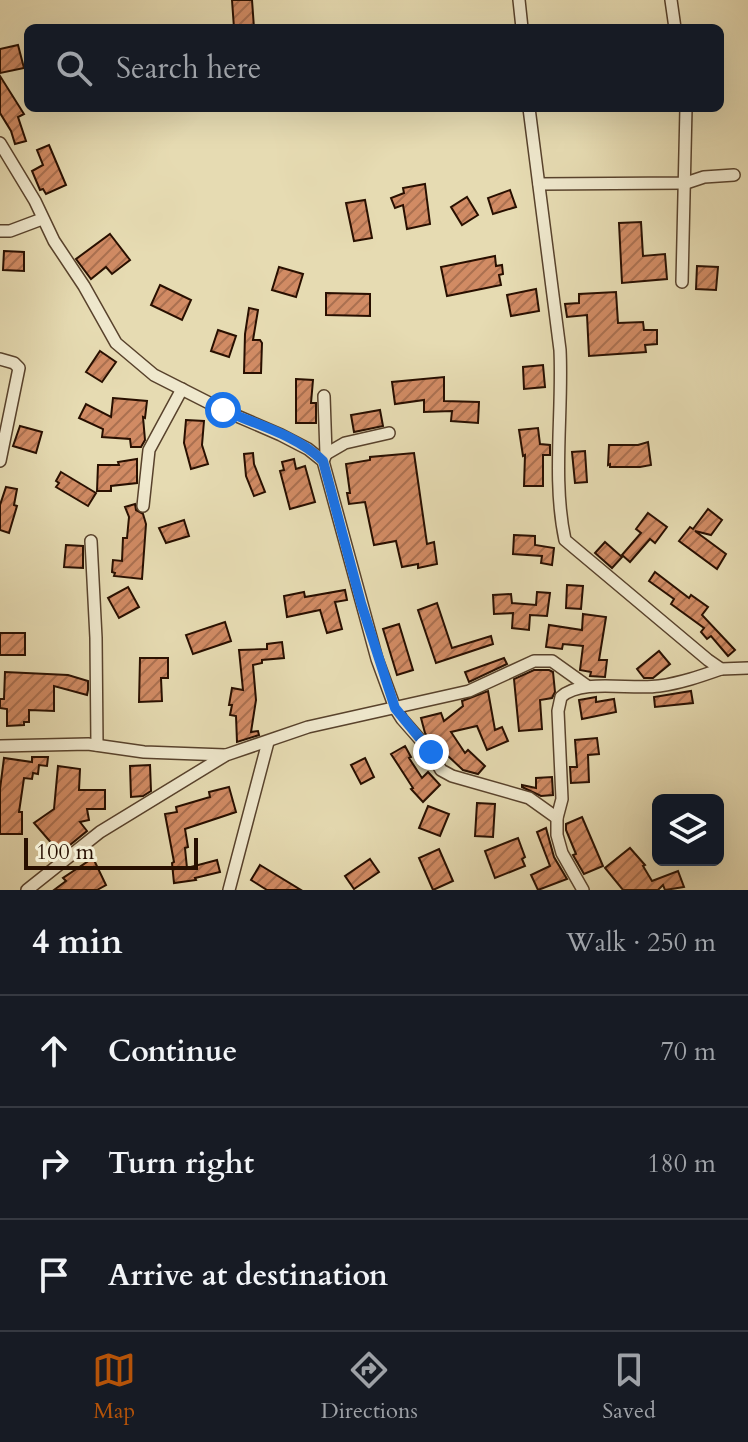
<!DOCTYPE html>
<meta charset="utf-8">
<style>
:root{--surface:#171b24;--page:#20242c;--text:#f1f3f6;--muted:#9ea1a6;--line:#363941;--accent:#b45309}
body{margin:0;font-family:Cardo,serif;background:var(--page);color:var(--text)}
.controls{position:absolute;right:24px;bottom:24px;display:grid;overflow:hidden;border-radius:12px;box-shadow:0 8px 32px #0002}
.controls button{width:72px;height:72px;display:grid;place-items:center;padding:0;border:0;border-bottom:2px solid var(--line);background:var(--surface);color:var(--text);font:40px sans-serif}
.scale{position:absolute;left:24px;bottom:20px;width:174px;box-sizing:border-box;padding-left:8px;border:4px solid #280f00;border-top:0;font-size:22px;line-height:28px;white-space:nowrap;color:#280f00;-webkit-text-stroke:6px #efe8cd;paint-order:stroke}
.stop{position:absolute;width:24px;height:24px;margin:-18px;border:6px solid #1a73e8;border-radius:50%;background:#fff}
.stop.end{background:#1a73e8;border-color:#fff;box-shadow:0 2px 8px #0008}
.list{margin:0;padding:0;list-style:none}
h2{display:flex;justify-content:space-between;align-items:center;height:104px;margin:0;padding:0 32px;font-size:34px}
h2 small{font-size:26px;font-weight:400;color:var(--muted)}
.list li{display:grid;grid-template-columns:52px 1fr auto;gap:24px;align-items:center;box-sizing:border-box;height:112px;padding:0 32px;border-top:2px solid var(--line)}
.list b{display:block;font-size:30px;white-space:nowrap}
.list em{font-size:26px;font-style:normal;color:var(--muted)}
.icon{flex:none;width:44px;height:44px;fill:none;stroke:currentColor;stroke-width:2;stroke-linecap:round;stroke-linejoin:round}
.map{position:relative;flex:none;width:748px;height:890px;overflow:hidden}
.search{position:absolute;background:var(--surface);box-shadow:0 8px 32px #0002;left:24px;right:24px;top:24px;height:88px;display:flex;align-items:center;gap:20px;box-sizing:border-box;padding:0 28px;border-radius:12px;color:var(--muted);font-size:30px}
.sheet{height:440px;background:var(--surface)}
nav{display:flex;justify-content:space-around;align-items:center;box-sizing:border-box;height:112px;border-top:2px solid var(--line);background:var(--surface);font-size:22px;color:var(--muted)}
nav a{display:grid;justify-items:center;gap:4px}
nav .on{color:var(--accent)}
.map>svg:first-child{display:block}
.building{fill:url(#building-hatch);stroke:#280f00;stroke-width:2}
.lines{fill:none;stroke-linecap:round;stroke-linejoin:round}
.minor-casing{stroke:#58422c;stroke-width:14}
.minor{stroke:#efe8cd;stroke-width:11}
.route{stroke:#1a73e8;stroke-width:10}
</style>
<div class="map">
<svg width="748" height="890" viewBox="0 0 748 890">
<defs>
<pattern id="building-hatch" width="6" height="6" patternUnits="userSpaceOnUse" patternTransform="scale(2)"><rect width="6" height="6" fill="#d18b64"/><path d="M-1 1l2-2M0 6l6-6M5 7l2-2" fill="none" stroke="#aa7050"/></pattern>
</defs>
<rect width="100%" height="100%" fill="#e6dbb2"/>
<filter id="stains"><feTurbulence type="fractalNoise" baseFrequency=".0025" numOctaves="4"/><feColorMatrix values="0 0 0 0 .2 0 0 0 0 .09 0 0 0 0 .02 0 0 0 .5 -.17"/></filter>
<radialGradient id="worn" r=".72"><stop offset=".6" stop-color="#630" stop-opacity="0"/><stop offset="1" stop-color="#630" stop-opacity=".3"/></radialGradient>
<g class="building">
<polygon points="232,0 252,0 254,28 234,28"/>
<polygon points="18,45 24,68 0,73 0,49"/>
<polygon points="0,76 24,114 18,117 26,141 15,144 11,131 0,113"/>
<polygon points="49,145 66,185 46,194 43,189 40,190 32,171 43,165 37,150"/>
<polygon points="425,184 430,224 407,229 403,205 395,208 391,198 404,193 403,188"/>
<polygon points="510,190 516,207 493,214 488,198"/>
<polygon points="467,197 478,215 462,225 451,207"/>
<polygon points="365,200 372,238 354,241 346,203"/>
<polygon points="641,222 643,256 665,254 667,279 622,283 619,223"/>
<polygon points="110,234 130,260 112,274 106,267 91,279 76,259"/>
<polygon points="4,251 24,252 24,271 3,270"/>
<polygon points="495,256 496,266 502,265 503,274 499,275 501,285 447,296 441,267"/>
<polygon points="697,266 718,267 716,290 696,289"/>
<polygon points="279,267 303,274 296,297 272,290"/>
<polygon points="160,285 191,300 182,320 151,305"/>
<polygon points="536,289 539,311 511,316 507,295"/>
<polygon points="616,292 618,323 643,322 644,330 657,330 657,344 645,345 646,352 589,356 587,315 567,317 565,304 579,303 579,294"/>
<polygon points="326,293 370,294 370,316 326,315"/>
<polygon points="249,308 258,310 253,340 260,340 262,343 261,373 244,373 245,334"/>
<polygon points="218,330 236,336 229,357 211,351"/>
<polygon points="100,351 116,362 102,382 86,372"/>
<polygon points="543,365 545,387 524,389 523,367"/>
<polygon points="444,377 444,401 479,402 478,423 451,421 452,411 424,412 424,400 395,404 392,382"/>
<polygon points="296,379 313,380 311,403 316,403 316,423 296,423"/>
<polygon points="113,398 147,401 145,418 143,417 145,440 141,447 131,447 130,439 102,437 103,429 79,418 86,404 111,417"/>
<polygon points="380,410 383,426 354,432 351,415"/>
<polygon points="186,420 204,421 202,445 208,464 191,469 184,443"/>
<polygon points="20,426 42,432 36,453 13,446"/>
<polygon points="538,428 540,444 550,445 550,455 543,455 543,486 524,486 525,455 523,456 519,430"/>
<polygon points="648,442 651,465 640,467 610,467 610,464 608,465 609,445 638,445"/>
<polygon points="585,451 587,482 575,483 572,452"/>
<polygon points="253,453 254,464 265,492 254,496 246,476 244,454"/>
<polygon points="414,453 427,544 434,542 437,564 418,568 418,564 402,567 396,541 374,545 365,502 349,504 347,493 350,493 346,464 370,460 370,457"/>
<polygon points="137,459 137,483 111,486 111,491 97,491 98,465 119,465 118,462"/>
<polygon points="294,459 296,469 305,466 315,502 290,509 280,471 284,470 282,462"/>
<polygon points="61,472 96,493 88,506 56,487 59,483 56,481"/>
<polygon points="6,487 17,489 14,505 17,506 9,533 0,530 0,505"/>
<polygon points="135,504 136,510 143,514 146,524 142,579 114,576 115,573 112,572 113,560 122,561 123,538 127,538 129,517 125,507"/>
<polygon points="708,509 722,520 711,535 695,531 726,554 717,569 679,541 690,527 693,529"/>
<polygon points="648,513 667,527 655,543 650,539 630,562 622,555 641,533 636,529"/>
<polygon points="184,520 189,536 166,543 159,528"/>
<polygon points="514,535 535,536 535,545 554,548 552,565 541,563 542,556 513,554"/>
<polygon points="605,542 622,557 612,568 595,553"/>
<polygon points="66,545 83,546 83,568 64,567"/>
<polygon points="655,572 689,598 691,595 708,607 702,615 735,650 728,656 711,636 707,639 701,632 704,628 671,604 674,599 649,581"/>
<polygon points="567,585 583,586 581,609 566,608"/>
<polygon points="128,587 139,607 119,618 108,598"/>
<polygon points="345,590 347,600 335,602 342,629 327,633 320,610 287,617 284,596 304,592 305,597"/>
<polygon points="537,592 550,593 547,616 530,615 529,630 512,628 513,613 494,614 493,595 511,594 512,603 536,605"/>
<polygon points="437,603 452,648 491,636 493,644 436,663 418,610"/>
<polygon points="583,614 606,617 599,660 607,660 605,677 590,676 591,672 580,670 583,646 563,644 562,649 546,647 549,625 582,630"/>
<polygon points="225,622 231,641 193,654 186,635"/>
<polygon points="399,624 413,670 397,675 383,629"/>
<rect x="0" y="633" width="25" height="22"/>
<polygon points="282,642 284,658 262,660 262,663 253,665 256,700 251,732 258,731 259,735 237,742 236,716 230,715 232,705 229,705 232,688 243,690 239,650 267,649 267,644"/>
<polygon points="659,651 670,664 653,678 644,678 637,669"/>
<polygon points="140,658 168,658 168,678 161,678 162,701 139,702"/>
<polygon points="504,658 507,664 469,682 465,672"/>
<polygon points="534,670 549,670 553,672 555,692 552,698 540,700 542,729 519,731 514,679"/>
<polygon points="5,672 68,675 88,681 88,690 87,695 54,686 54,711 29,710 29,722 24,722 24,725 7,726 7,709 0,708 0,699 4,699"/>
<polygon points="488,691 495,730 502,727 508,741 487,750 477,726 451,732 465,753 468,750 485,766 478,774 463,770 448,756 445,758 425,733 421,718 441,713 444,721 463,706 462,701"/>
<polygon points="691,691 693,703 655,707 654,697"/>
<polygon points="596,697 596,702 614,699 616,712 582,719 579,700"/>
<polygon points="597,738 599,754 588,755 589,782 571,783 570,767 577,767 575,740"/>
<polygon points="405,746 411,757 409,758 422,778 428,772 440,785 423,802 411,789 413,788 391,754"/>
<polygon points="32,757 48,757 47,766 39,765 38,774 33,773 32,779 24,778 19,812 22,812 22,834 0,834 0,789 4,758 32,762"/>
<polygon points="365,758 374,777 361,784 351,765"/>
<polygon points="150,765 151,791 143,796 131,797 130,766"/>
<polygon points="58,766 80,769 79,790 105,790 105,809 87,809 89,820 80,822 87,831 60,853 34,823 54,809"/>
<polygon points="552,777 553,795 541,796 522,787 522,785 536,788 536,778"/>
<polygon points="229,787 236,812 185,829 188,847 185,848 187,868 217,860 220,872 195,878 196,880 174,883 172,863 174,862 165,814 177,812 176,807 210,797 209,792"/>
<polygon points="477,803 495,804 493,837 475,836"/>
<polygon points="428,806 449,814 440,836 419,828"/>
<polygon points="582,817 603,866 584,874 573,855 576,854 566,830 566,824"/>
<polygon points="546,828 554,857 567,879 538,890 531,875 550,866 537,832"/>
<polygon points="518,838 525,857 522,859 525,866 495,878 485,851"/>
<polygon points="630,848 645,865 643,866 652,881 678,871 684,887 665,890 663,885 658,890 623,890 605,868"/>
<polygon points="439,849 453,881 433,890 419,858"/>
<polygon points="93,858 106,885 97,890 54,890 66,881 63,878"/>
<polygon points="370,859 379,872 354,889 345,876"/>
<polygon points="260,865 301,890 267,890 251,880"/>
</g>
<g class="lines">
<defs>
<g id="minor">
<polyline points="519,0 522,28"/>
<polyline points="671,0 675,28"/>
<path d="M 529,108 L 560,350 C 563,411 552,480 565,540 L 708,660 L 721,669 L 748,668"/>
<polyline points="0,143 35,201 54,241 84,286 116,343 154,375 223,410 281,435 308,449 323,461 377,659 395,708 402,719 431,752 441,770 452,776 529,798 557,818"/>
<polyline points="539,184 686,183 704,177 734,175"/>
<polyline points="0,231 10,231 42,219"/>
<polyline points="682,282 686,108"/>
<polyline points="0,359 14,363 19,368 0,461"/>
<polyline points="324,396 326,454 324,459"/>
<polyline points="326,454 345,443 389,433"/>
<polyline points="143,506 149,450 182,389"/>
<polyline points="91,541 96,638 97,745"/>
<polyline points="0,746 88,744 144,752 225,755"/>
<polyline points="27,890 100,832 226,755 308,727 469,691 534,661 552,661 587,686"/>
<polyline points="229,890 268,742"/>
<path d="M 583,890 L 562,853 L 557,835 L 557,818 L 562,799 L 558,711 L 561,697 C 581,678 630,690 659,686 C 681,683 701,676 721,669"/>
</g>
</defs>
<use href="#minor" class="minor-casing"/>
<use href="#minor" class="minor"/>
</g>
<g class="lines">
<path class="route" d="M 223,410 C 255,424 297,435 323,461 L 361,603 L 395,708 L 431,752"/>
</g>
<rect width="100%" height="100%" filter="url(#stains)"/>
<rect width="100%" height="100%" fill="url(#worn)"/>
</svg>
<div class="controls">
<button><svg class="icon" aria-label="layers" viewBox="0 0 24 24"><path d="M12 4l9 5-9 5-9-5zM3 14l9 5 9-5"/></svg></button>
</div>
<div class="scale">100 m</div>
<div class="stop" style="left:223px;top:410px"></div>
<div class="stop end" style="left:431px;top:752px"></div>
<div class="search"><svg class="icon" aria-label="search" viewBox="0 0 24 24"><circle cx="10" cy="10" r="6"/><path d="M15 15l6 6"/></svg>Search here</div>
</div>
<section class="sheet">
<h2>4 min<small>Walk · 250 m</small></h2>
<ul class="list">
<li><svg class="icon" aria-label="ahead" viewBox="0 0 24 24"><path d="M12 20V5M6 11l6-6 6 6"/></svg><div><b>Continue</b></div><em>70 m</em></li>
<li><svg class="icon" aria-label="right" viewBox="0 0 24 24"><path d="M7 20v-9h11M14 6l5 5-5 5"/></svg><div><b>Turn right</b></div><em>180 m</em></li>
<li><svg class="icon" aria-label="arrive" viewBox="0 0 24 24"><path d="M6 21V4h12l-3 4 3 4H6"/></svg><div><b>Arrive at destination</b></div></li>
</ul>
</section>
<nav>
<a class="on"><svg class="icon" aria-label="map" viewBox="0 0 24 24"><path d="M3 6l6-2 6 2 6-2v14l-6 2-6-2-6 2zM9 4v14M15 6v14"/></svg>Map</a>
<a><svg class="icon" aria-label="directions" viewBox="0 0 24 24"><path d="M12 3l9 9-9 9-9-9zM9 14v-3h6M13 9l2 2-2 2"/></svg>Directions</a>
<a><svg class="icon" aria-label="saved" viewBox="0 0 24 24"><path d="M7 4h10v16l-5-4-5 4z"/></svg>Saved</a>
</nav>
